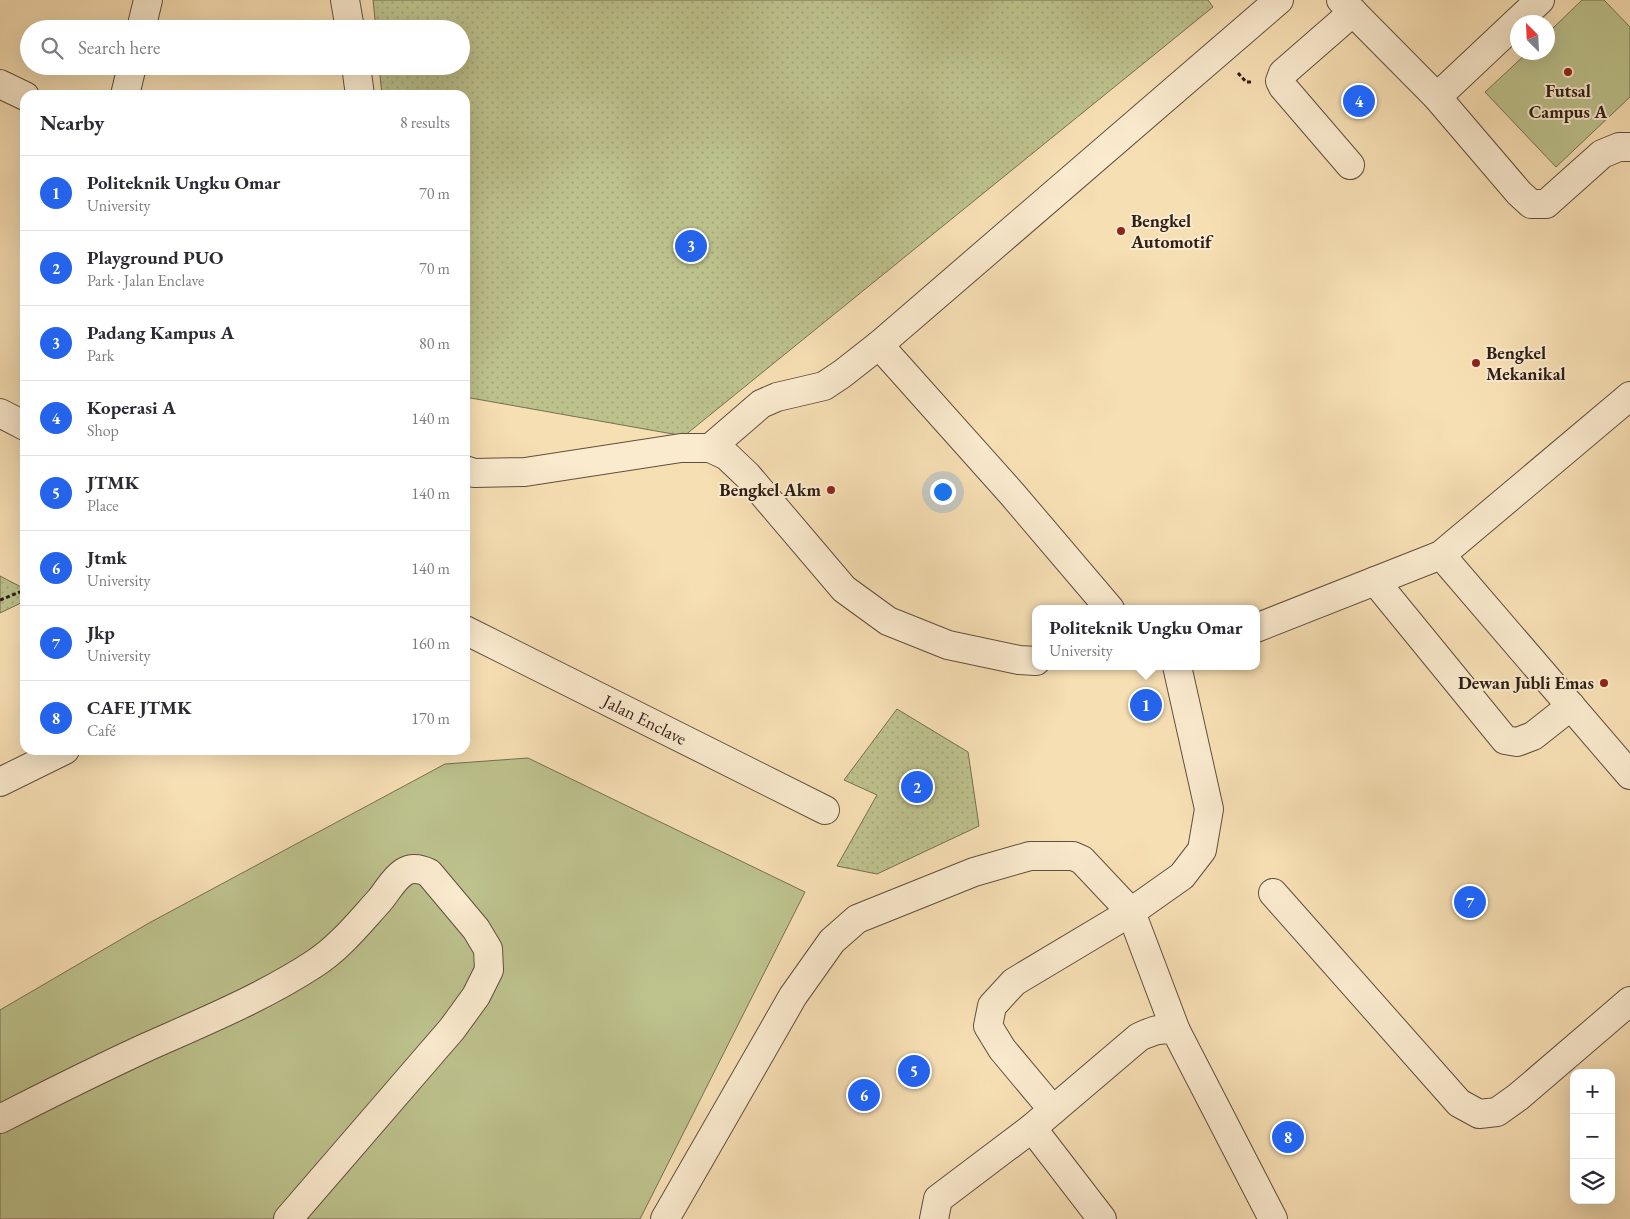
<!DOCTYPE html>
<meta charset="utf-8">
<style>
:root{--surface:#fff;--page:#f7f7f7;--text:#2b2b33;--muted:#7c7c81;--line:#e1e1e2;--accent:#2563eb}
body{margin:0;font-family:"EB Garamond",serif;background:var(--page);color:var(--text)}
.controls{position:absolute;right:15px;bottom:15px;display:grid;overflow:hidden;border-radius:10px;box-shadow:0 5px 20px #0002}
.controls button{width:45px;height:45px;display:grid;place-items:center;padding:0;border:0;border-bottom:1px solid var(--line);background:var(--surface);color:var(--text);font:25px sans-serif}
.compass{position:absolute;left:1510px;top:15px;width:45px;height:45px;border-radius:50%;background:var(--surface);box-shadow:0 5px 20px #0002;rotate:336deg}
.you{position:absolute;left:942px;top:491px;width:18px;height:18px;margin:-12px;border:4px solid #fff;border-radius:50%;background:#1a73e8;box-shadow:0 0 0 8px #1a73e833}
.badge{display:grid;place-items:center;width:32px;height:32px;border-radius:50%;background:var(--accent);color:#fff;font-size:16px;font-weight:700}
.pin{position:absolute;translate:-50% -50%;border:2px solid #fff;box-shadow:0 1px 5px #0006}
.popup{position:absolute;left:1032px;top:605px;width:228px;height:65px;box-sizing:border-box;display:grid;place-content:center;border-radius:10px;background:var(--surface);filter:drop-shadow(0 1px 4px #0005);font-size:16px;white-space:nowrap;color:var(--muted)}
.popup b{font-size:19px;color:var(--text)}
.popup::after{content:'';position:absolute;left:50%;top:100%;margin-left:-10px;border:10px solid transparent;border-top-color:var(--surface)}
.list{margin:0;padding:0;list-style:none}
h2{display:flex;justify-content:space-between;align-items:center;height:65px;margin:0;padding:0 20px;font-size:21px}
h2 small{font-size:16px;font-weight:400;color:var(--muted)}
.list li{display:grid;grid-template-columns:32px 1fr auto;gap:15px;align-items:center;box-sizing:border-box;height:75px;padding:0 20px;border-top:1px solid var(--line)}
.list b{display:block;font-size:19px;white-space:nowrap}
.list p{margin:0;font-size:16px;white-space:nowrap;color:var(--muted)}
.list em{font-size:16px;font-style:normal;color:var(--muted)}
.icon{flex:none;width:28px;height:28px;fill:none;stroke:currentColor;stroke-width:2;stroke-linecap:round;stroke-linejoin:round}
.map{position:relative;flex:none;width:1630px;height:1219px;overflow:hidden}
.search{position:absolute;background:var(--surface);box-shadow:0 5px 20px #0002;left:20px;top:20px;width:450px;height:55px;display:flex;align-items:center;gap:12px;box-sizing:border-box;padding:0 18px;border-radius:28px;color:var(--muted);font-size:19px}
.panel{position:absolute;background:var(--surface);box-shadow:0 5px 20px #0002;left:20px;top:90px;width:450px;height:665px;border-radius:15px}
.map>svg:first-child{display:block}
.grass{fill:#bdc28d;stroke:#767052}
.park{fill:url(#park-dots);stroke:#767052}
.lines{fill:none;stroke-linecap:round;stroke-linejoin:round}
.minor-casing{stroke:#614f3e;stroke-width:30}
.path{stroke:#2f1f16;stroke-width:3;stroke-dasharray:4 2.5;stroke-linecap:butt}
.minor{stroke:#faeace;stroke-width:28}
.poi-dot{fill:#8f2418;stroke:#faeace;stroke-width:2}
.labels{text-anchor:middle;stroke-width:4;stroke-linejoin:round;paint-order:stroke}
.poi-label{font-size:18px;font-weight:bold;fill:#2f1f16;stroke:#faeace;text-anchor:start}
.street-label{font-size:18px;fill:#2f1f16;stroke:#faeace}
</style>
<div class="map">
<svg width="1630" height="1219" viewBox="0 0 1630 1219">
<defs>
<pattern id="park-dots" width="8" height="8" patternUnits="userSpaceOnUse" patternTransform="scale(1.25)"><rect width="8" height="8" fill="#bdc28d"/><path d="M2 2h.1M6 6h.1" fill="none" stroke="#a3a679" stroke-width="1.8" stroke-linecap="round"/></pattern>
</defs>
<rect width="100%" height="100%" fill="#f7dfb4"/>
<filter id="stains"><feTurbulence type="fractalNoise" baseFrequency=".004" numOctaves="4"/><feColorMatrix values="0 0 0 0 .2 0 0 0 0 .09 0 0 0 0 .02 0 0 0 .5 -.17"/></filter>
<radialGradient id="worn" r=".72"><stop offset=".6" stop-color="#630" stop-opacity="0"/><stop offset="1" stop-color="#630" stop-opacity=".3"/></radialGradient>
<g class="grass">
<polygon points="1582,0 1604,0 1630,27 1630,97 1556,167 1485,92 1527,53 1548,52 1548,33"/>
<polygon points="528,758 805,892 640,1219 0,1219 0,1010 149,923 445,764"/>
</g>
<g class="park">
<polygon points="373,0 1208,0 1213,7 684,436 465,397 465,95 382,95 379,66 461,66 461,29 376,29"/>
<polygon points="0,576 25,589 25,601 0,613"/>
<polygon points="897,709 968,752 979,826 877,874 837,866 877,795 844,780"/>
</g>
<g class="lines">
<defs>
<g id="minor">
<polyline points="345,0 350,29"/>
<polyline points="1341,0 1437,97 1519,193 1531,204 1546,204 1602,154 1619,147 1630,147"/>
<polyline points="141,29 148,0"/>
<polyline points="356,66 360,95"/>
<polyline points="0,84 25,96"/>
<polyline points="125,95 132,66"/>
<polyline points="1437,97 1540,0"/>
<polyline points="1350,165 1283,87 1280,81 1283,73 1353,12"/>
<polyline points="879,345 1013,495 1110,609"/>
<polyline points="0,413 25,426"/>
<polyline points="710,448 761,404 777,397 824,386 842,374 879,345 1279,0"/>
<polyline points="465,470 474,473 525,472 681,448 710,448 727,456 747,475 844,589 888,621 948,645 1019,660 1036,661"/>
<polyline points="1441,555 1630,775"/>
<polyline points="1375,581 1505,740 1517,742 1533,736 1571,706"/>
<polyline points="1256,628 1441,555 1630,396"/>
<path id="s1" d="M 465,630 L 825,810"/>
<polyline points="0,782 65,750"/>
<polyline points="1273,893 1459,1103 1479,1114 1497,1112 1518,1097 1630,1001"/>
<polyline points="1053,1110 1002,1049 988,1026 992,1006 1014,982 1131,912 1182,876 1202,850 1209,809 1177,666"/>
<path d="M 0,1119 C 49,1094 97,1070 147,1047 C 203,1022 262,998 314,964 C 339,948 359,923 379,901 C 387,892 393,879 404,872 C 412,867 421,869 429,873 L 476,929 L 488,949 L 489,970 L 476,996 L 452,1029 L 288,1219"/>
<polyline points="1032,1128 1102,1219"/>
<polyline points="665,1219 793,996 832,941 857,919 974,872 1030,856 1073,856 1082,860 1131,912 1176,1031"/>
<path d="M 934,1219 L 938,1199 L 1032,1128 L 1139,1037 C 1152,1031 1161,1027 1176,1031 L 1273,1219"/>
</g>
</defs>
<use href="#minor" class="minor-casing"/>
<g class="path">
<polyline points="1238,73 1246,82 1252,82"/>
<polyline points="0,600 25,590"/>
</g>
<use href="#minor" class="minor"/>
</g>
<g class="poi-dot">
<circle cx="1568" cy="72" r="5"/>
<circle cx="1121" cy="231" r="5"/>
<circle cx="1476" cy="363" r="5"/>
<circle cx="831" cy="490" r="5"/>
<circle cx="1604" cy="683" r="5"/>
</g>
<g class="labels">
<g class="poi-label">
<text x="1568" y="97" text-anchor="middle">Futsal<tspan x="1568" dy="21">Campus A</tspan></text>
<text x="1131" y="227">Bengkel<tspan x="1131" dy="21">Automotif</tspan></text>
<text x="1486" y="359">Bengkel<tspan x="1486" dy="21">Mekanikal</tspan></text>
<text x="821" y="496" text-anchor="end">Bengkel Akm</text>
<text x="1594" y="689" text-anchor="end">Dewan Jubli Emas</text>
</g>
<g class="street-label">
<text dy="6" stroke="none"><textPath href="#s1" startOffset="201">Jalan Enclave</textPath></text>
</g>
</g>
<rect width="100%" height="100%" filter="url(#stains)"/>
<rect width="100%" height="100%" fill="url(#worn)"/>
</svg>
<div class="controls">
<button>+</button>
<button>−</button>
<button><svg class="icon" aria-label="layers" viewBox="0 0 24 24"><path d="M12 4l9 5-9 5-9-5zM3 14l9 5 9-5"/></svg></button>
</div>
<svg class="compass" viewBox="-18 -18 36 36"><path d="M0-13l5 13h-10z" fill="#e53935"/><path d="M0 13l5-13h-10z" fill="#7c7c81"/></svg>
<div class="you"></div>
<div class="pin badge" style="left:1146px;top:705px">1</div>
<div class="popup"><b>Politeknik Ungku Omar</b>University</div>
<div class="pin badge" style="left:917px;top:787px">2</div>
<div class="pin badge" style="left:691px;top:246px">3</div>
<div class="pin badge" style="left:1359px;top:101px">4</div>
<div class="pin badge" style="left:914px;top:1071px">5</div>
<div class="pin badge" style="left:864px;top:1095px">6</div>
<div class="pin badge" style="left:1470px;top:902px">7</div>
<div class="pin badge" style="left:1288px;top:1137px">8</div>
<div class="search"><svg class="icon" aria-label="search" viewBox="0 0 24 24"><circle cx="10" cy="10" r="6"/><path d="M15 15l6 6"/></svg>Search here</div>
<section class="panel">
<h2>Nearby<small>8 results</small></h2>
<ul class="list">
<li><span class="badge">1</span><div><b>Politeknik Ungku Omar</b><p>University</p></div><em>70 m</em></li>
<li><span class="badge">2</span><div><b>Playground PUO</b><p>Park · Jalan Enclave</p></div><em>70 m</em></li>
<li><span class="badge">3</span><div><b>Padang Kampus A</b><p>Park</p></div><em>80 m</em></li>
<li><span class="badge">4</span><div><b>Koperasi A</b><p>Shop</p></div><em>140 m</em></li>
<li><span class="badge">5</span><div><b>JTMK</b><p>Place</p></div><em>140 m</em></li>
<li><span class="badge">6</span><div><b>Jtmk</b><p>University</p></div><em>140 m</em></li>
<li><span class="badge">7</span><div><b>Jkp</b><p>University</p></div><em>160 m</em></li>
<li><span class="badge">8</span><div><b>CAFE JTMK</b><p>Café</p></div><em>170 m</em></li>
</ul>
</section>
</div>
